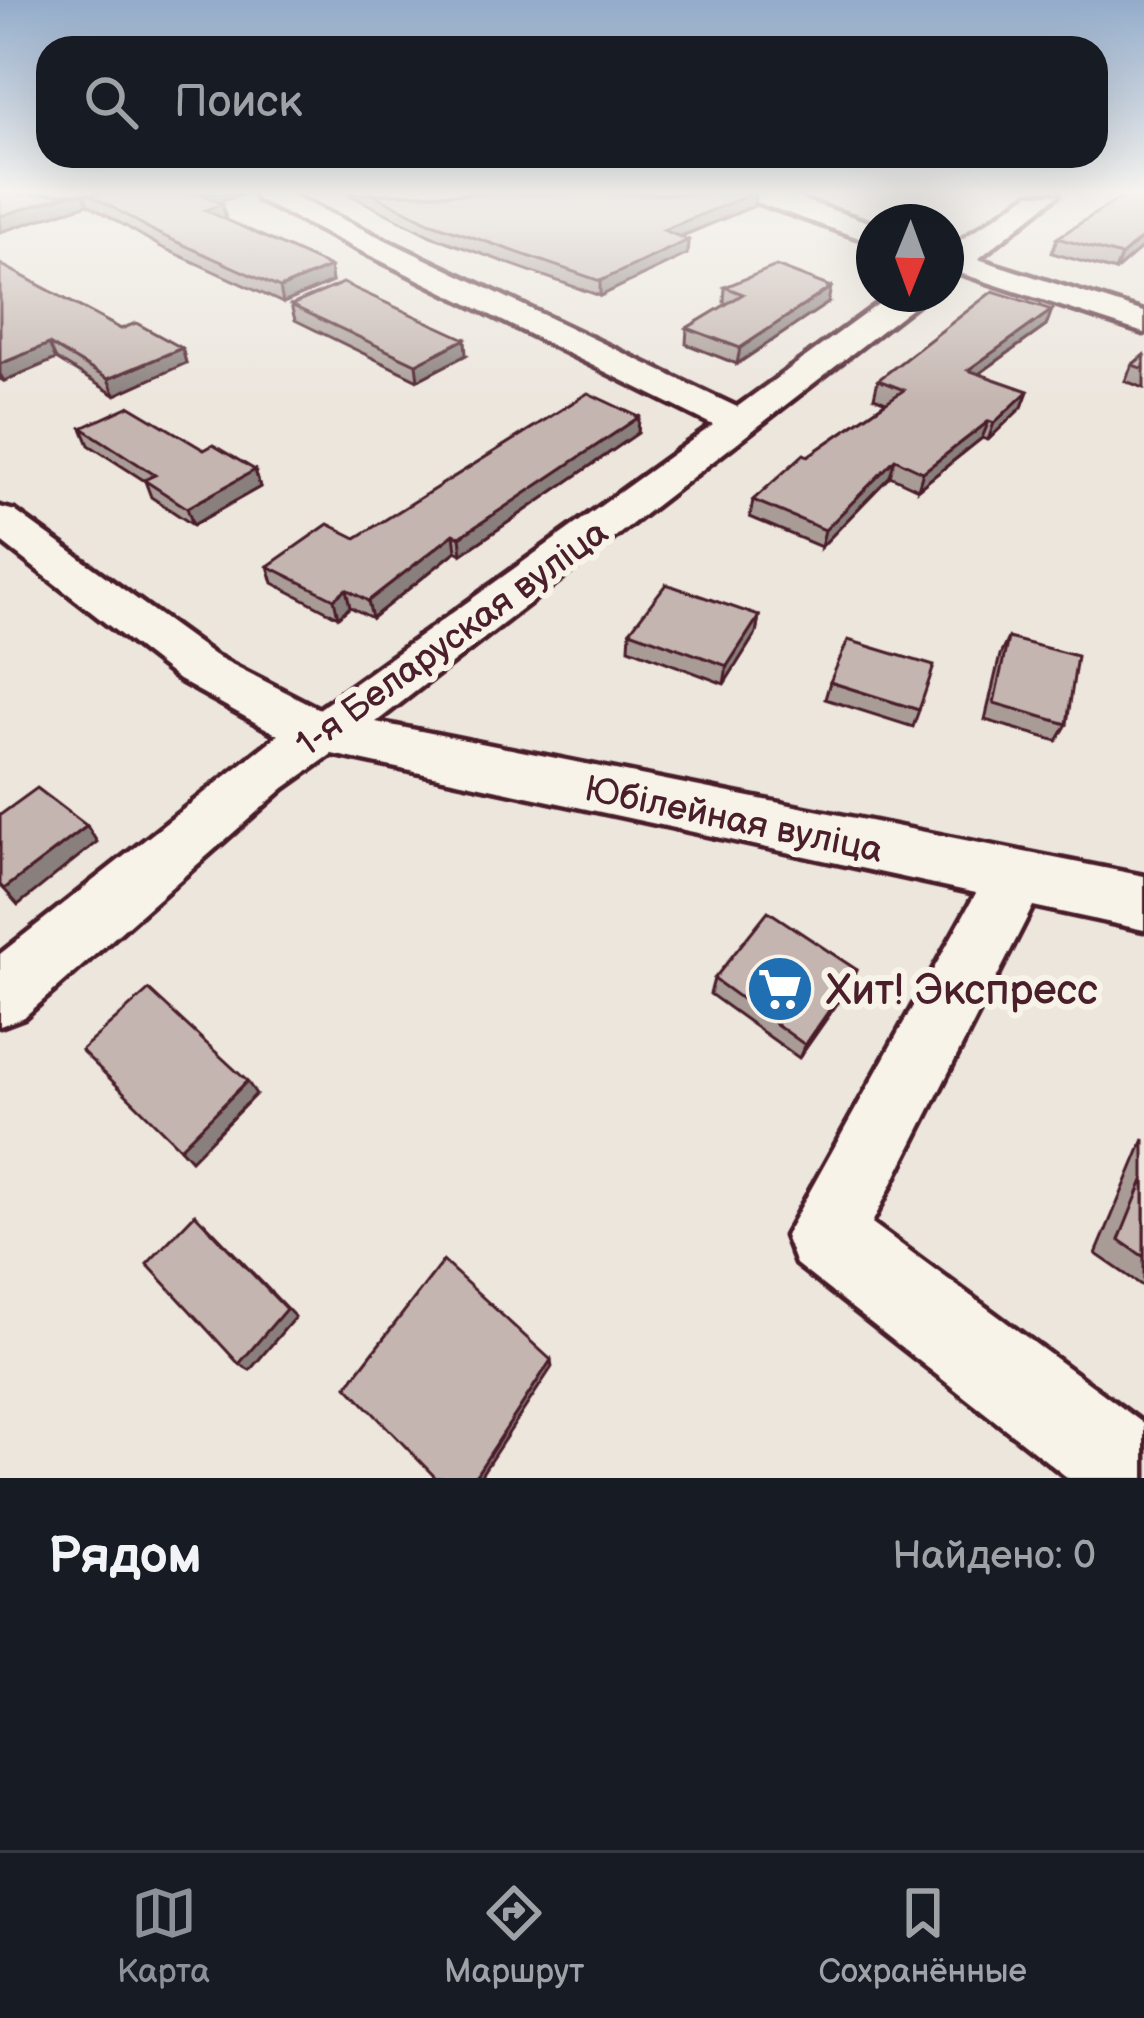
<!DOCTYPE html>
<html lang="ru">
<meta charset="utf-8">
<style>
:root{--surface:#171b24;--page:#20242c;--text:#f1f3f6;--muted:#9ea1a6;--line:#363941;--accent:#8c9099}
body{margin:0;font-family:"Balsamiq Sans",sans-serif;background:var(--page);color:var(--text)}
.compass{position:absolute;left:856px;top:204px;width:108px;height:108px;border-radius:50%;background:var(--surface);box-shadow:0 12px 48px #0002;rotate:181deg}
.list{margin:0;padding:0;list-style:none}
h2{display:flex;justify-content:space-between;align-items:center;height:156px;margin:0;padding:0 48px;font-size:51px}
h2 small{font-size:39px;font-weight:400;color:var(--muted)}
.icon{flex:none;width:66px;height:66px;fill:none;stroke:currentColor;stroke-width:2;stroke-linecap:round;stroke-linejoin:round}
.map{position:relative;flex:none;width:1144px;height:1478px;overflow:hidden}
.search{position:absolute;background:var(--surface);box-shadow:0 12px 48px #0002;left:36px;right:36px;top:36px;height:132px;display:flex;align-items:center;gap:30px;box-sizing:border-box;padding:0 42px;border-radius:36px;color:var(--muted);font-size:45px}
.sheet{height:372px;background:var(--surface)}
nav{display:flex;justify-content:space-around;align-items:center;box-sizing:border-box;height:168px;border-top:3px solid var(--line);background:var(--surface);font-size:33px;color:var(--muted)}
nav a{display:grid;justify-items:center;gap:6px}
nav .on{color:var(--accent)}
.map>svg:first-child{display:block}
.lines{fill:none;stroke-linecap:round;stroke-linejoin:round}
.minor-casing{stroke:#4a1f2b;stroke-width:9}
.minor{fill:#f7f3e8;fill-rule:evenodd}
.wall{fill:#a99c97;stroke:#4a1f2b;stroke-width:3}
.shaded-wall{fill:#897f7b;stroke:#4a1f2b;stroke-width:3}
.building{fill:#c4b5b0;stroke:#4a1f2b;stroke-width:3}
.labels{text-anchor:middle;stroke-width:12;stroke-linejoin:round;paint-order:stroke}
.street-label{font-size:36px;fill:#4a1f2b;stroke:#f7f3e8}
.near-poi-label{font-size:42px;fill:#4a1f2b;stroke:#f7f3e8;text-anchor:start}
</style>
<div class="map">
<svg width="1144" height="1478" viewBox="0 0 1144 1478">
<rect width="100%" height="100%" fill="#ece6dd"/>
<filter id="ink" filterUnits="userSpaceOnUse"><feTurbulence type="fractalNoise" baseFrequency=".00833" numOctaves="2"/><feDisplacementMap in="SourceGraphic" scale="24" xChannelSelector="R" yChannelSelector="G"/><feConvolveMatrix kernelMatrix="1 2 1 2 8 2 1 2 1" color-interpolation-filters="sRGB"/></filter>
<g filter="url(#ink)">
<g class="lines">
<defs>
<g id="minor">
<polygon points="255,194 289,194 737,407 892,294 929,294 376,722 1144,876 1144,930 1033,906 872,1223 1144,1424 1144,1478 1068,1478 796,1264 785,1236 976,893 332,754 284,788 24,1017 0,1026 0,954 278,735 179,680 0,541 0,507 15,511 214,655 319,709 713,425 258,200"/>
<polygon points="747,194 785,194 874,224 874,243 750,200"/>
<polygon points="1029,194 1059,194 978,259 1144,312 1144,333 960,273 946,278 946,250"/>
</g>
</defs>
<use href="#minor" class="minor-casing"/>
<use href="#minor" class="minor"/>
</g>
<g class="wall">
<polygon points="0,194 245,194 217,202 222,204 224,219 330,267 332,282 283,303 161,247 88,204 0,232"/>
<polygon points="348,194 755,194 754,206 680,237 688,240 687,254 600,296 431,236"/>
<polygon points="1144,196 1144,246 1115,271 1052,253 1057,238"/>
<polygon points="0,264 121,329 182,348 186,363 115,395 56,359 4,381 0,379"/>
<polygon points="725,287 828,303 737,364 686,344 687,328 727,304 724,302"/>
<polygon points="291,305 466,355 418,380 295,320"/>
<polygon points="1046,326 979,374 1028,391 1022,407 988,440 982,438 918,489 890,476 821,547 750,517 753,500 808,456 886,402 874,397 878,380"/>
<polygon points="1144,355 1144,388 1125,381 1132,365"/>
<polygon points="639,417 638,433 462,554 456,551 372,618 350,607 338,617 273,583 268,566 356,538"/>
<polygon points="82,428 204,450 255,470 260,487 193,525 151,497 145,481 89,445"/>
<polygon points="759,616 756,633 724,684 629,648 630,631"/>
<polygon points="1008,638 1067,724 1057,741 985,720 1000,655"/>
<polygon points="830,682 919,710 913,727 825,699"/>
<polygon points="857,970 850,985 799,1058 710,994 714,979"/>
<polygon points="1144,1139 1144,1287 1096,1254"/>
</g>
<g class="shaded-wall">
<polygon points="71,194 84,194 88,204 0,232 0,216"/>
<polygon points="198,194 245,194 202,207"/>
<polygon points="752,194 755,194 754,206 662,244 663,230"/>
<polygon points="222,204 226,218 209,224 205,210"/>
<polygon points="1144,236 1144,246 1115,271 1121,256"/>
<polygon points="688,240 687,254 600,296 600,281"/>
<polygon points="330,267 332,282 283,303 280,288"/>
<polygon points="831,287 828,303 737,364 740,348"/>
<polygon points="1052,310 1046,326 962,386 968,370"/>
<polygon points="465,339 466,355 418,380 416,364"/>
<polygon points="49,344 56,359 4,381 0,374 0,364"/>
<polygon points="182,348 186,363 115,395 108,379"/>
<polygon points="1028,391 1022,407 988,440 994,423"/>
<polygon points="639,417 638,433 462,554 460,537"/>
<polygon points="989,421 982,438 918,489 923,472"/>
<polygon points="895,459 890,476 821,547 825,530"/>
<polygon points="255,470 260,487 193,525 187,508"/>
<polygon points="454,534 456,551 372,618 368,601"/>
<polygon points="346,589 350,607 338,617 334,599"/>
<polygon points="759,616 756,633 724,684 727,666"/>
<polygon points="87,826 97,842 18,905 4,889"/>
<polygon points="857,970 850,985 799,1058 805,1045"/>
<polygon points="247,1081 256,1094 191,1160 180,1148"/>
<polygon points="206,1224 295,1317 250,1370 239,1364"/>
<polygon points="551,1360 552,1367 479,1478 474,1478"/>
</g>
<g class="building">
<polygon points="0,194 71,194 0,216"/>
<polygon points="89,194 200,194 222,204 205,210 330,267 280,288 157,233"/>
<polygon points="372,194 752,194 663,230 688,240 600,281 429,222"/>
<polygon points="1126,194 1144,196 1144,236 1121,256 1057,238"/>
<polygon points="0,264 121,329 136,323 182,348 108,379 49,344 0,364"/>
<polygon points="776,266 831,287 740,348 687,328 743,294 725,287"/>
<polygon points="343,283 465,339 416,364 291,305"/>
<polygon points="993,291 1052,310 968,370 1028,391 994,423 989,421 923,472 895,459 825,530 753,500 804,454 808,456 904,390 878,380"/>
<polygon points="1144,355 1144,369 1132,365"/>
<polygon points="588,393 639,417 460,537 454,534 368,601 346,589 334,599 268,566 328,524 356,538"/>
<polygon points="130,406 204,450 213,445 255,470 187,508 144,480 155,475 82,428"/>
<polygon points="666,584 759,616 727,666 630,631"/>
<polygon points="1008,638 1077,656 1067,724 994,703"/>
<polygon points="848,640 934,666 919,710 830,682"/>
<polygon points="37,788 87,826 4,889 0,885 0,815"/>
<polygon points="768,911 857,970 805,1045 714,979"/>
<polygon points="149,990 247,1081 180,1148 81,1050"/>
<polygon points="1144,1178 1144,1257 1119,1240"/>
<polygon points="195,1214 286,1309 239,1364 147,1264"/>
<polygon points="443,1261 551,1360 474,1478 436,1478 347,1386"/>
</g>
</g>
<linearGradient id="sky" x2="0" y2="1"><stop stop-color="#93acca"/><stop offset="0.48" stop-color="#f6f4f0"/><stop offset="1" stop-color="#f6f4f0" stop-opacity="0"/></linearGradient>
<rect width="1144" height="401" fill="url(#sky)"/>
<defs>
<symbol id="supermarket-disc" viewBox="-11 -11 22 22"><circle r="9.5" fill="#1f6fb2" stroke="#f7f3e8"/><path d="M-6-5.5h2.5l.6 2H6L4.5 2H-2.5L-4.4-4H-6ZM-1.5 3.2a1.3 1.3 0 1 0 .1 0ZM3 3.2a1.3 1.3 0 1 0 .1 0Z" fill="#fff"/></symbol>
</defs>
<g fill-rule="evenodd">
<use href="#supermarket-disc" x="742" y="951" width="76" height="76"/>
</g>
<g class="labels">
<g class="street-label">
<text transform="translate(451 637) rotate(-36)" y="13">1-я Беларуская вуліца</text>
<text transform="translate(734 818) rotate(12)" y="13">Юбілейная вуліца</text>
</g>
<g class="near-poi-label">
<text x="826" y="1004">Хит! Экспресс</text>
</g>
</g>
</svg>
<svg class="compass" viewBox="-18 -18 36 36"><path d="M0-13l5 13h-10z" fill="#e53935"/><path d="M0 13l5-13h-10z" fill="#9ea1a6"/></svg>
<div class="search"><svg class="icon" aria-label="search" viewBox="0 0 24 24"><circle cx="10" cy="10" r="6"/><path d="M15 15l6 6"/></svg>Поиск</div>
</div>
<section class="sheet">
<h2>Рядом<small>Найдено: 0</small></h2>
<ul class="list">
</ul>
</section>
<nav>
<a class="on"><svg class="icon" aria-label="map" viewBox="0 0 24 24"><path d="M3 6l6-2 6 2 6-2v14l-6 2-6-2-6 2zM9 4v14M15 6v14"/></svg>Карта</a>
<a><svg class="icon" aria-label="directions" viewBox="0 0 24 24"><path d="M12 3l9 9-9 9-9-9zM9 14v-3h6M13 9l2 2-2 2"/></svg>Маршрут</a>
<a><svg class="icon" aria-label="saved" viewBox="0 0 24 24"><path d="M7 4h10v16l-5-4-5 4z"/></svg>Сохранённые</a>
</nav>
